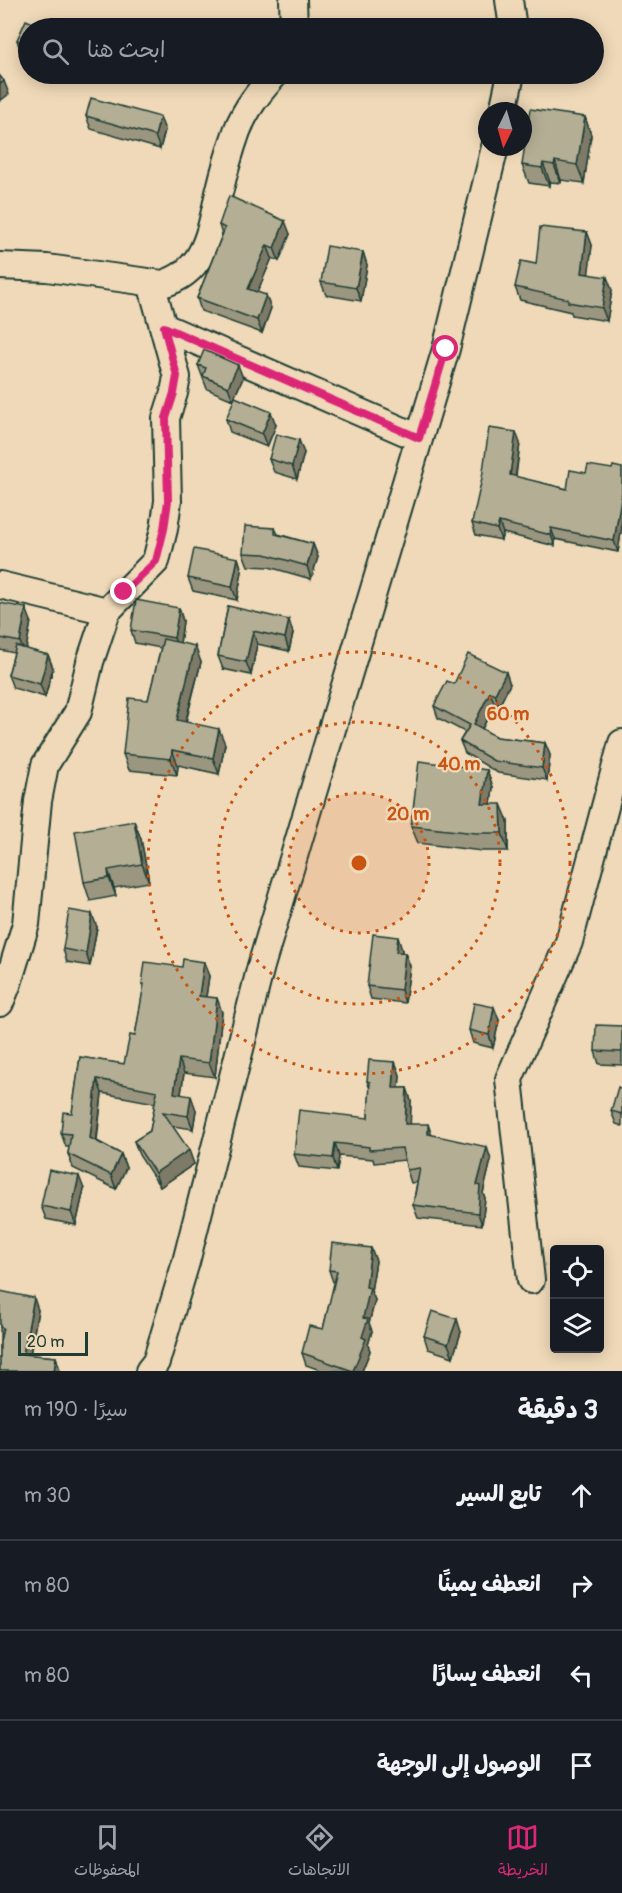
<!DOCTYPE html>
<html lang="ar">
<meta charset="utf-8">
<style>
:root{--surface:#171b24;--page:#20242c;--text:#f1f3f6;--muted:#9ea1a6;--line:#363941;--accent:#db2777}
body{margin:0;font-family:Pangolin,"Playpen Sans Arabic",sans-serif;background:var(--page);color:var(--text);direction:rtl}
.controls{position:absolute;right:18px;bottom:18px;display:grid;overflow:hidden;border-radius:6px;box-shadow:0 3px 15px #0003}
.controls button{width:54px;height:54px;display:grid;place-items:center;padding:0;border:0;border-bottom:2px solid var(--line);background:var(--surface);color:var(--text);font:30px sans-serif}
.compass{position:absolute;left:478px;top:102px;width:54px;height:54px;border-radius:50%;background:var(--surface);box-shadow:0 3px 15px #0003;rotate:185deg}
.scale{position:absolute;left:18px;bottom:15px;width:70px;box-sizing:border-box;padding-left:6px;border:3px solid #1f3d34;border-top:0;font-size:16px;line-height:21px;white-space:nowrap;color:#1f3d34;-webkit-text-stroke:4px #efd9b8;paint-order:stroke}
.stop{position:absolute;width:18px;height:18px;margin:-14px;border:4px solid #db2777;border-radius:50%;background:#fff}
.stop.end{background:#db2777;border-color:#fff;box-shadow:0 2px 6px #0008}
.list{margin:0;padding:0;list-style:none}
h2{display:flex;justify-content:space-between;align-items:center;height:78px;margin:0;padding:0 24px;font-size:26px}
h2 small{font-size:20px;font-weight:400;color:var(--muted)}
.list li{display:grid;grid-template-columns:39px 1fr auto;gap:18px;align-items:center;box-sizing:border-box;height:90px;padding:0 24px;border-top:2px solid var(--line)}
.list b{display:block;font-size:22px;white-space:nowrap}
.list em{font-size:20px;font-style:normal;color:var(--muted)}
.icon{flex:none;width:33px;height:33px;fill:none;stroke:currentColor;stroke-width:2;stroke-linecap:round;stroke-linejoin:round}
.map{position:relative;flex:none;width:622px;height:1371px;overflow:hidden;direction:ltr}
.search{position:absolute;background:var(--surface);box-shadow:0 3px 15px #0003;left:18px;right:18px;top:18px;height:66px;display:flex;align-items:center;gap:15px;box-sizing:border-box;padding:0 21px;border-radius:33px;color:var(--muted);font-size:22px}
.sheet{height:438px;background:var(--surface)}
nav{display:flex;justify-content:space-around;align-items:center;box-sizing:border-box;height:84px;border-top:2px solid var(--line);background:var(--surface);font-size:16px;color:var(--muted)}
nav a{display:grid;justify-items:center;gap:3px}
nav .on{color:var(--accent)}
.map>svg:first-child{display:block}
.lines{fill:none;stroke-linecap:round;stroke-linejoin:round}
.minor-casing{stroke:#1f3d34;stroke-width:30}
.minor{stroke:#efd9b8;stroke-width:26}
.wall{fill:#9b967f;stroke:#1f3d34;stroke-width:1.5}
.shaded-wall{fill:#7e7a68;stroke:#1f3d34;stroke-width:1.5}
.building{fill:#b4ae94;stroke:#1f3d34;stroke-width:1.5}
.route{stroke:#db2777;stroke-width:8}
.ring{fill:none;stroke:#ca5512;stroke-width:3;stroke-dasharray:3 6}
.centre{fill:#ca5512;stroke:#efd9b8;stroke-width:3}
.ring-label{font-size:18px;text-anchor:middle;font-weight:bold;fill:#ca5512;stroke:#efd9b8;stroke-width:4.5;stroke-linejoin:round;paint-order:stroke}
</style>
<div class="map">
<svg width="622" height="1371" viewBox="0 0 622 1371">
<rect width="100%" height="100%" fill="#efd9b8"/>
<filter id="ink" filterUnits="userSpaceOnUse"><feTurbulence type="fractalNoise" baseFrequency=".0167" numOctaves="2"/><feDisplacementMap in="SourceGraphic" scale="12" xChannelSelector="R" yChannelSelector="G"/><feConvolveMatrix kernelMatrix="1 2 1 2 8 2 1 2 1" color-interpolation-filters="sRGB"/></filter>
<g filter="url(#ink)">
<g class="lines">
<defs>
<g id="minor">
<polyline points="293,0 294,28"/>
<polyline points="509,0 513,28"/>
<polyline points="503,111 511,74"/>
<path d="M 0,266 L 47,268 L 162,284 C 206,272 210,232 219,193 C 224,172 230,151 237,131 C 246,108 259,92 275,74"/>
<polyline points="164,327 419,438"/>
<polyline points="0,585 107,611"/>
<polyline points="0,1003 8,983 26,924 38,801 45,765 78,712 90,662 107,611 156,561 164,529 168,501 166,418 174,393 177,377 151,283"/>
<polyline points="531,1280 509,1079 569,942 622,743"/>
<polyline points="149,1371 156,1362 186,1262 261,966 446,349 495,147"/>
</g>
</defs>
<use href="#minor" class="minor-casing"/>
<use href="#minor" class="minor"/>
</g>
<g class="wall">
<polygon points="28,28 28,62 26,55 21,53 17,40"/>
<polygon points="41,74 53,74 51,78"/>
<polygon points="86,116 165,130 160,149 91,129"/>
<polygon points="585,117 591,135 584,183 561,180 561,183 550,182 549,186 529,183 522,165"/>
<polygon points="219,225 290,234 279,261 272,258 257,292 271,308 262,333 201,311 197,298 222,235"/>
<polygon points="587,232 592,245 588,274 612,290 607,321 572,315 571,312 520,300 515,287 536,264"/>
<polygon points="363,252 367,265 361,301 326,295 321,282"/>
<polygon points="198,365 243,378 233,400 207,389"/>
<polygon points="226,419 276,425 267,447 230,432"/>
<polygon points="520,443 516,477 567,489 586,473 622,468 622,526 618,552 555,539 555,546 503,533 501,540 476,535 472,523"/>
<polygon points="304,453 297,479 274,472 269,459"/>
<polygon points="275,528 278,534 313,544 318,557 311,579 269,567 248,566 243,553"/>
<polygon points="238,558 242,571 237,600 193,591 188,578"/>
<polygon points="0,603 31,621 26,649 48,655 53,668 45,697 13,688 8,675 14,653 0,650"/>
<polygon points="228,606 293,633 289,651 257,644 251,675 223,669 218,656"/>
<polygon points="179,608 183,621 180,643 201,662 186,722 225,744 219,774 178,765 177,775 129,770 123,754 148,700 161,648 135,643 131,630"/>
<polygon points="454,684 510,684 499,706 495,704 482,729 496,737 545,743 550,755 547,780 498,773 465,753 460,741 465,732 438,718 434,706"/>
<polygon points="487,770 493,787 491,804 508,821 508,851 482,851 418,843 411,826"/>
<polygon points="134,821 141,839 149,882 114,888 116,896 90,901 84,882"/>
<polygon points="97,927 90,966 67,962 63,949"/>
<polygon points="402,950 402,953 405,953 410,966 405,1003 371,999 367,986"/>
<polygon points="209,976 206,997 222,1012 215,1077 184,1073 181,1094 196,1110 193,1129 173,1126 194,1164 160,1187 139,1155 134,1141 150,1131 155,1103 102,1093 97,1141 121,1154 126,1168 116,1189 73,1168 68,1154 69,1147 66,1147 61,1133 72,1113 80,1057 124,1064 135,1036 144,987 142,984"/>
<polygon points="499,1020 493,1048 473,1043 469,1030"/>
<polygon points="622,1026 622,1065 599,1064 595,1051"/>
<polygon points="395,1062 400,1075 399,1088 407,1088 411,1101 410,1124 432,1135 491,1160 483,1193 485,1198 482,1225 418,1218 413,1205 417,1182 411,1183 407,1170 405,1160 374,1163 373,1159 339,1156 337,1171 299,1167 294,1154 368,1118 370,1089 367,1081"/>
<polygon points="622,1089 622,1126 616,1124 611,1111"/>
<polygon points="84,1189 76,1225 46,1219 41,1206"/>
<polygon points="371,1248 376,1261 371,1291 375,1300 369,1323 372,1331 368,1345 370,1351 362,1371 323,1371 306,1365 302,1353 323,1329 335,1282 333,1282 329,1270"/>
<polygon points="0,1291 38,1310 30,1355 56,1357 60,1371 0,1371"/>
<polygon points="461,1332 453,1357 428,1349 424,1336"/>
</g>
<g class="shaded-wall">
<polygon points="4,81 9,94 0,101 0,84"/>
<polygon points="160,117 165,130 160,149 155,136"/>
<polygon points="585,117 591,135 584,183 577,165"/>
<polygon points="555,161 561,180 561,183 554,165"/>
<polygon points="543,163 550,182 549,186 542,168"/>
<polygon points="285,221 290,234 279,261 274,248"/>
<polygon points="587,232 592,245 587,286 582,273"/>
<polygon points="267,245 272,258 253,302 248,289"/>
<polygon points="363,252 367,265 361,301 356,288"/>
<polygon points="607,277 612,290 607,321 602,308"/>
<polygon points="266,295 271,308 262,333 257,320"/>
<polygon points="238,365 243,378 233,400 228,387"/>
<polygon points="271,412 276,425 267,447 262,434"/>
<polygon points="516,432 520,443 514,487 510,475"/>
<polygon points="299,440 304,453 297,479 292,466"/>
<polygon points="622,492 622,526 618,552 614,541"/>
<polygon points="499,522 503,533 501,540 497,529"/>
<polygon points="551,528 555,539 555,546 551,535"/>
<polygon points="313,544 318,557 311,579 307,566"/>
<polygon points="238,558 242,571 237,600 232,587"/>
<polygon points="26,608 31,621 25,655 20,642"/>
<polygon points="179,608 183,621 179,651 174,638"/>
<polygon points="289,620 293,633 289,651 285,638"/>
<polygon points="253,631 257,644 251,675 246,662"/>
<polygon points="195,646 201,662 182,735 177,720"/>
<polygon points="48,655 53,668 45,697 40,684"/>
<polygon points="506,672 510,684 499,706 495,694"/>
<polygon points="490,692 495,704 478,736 474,724"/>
<polygon points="219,729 225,744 219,774 213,758"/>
<polygon points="545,743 550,755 547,780 542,768"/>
<polygon points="172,750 178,765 177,775 171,759"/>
<polygon points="487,770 493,787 489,821 482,804"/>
<polygon points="501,804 508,821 508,851 502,833"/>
<polygon points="134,821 141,839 149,882 142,864"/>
<polygon points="108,870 114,888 116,896 109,878"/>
<polygon points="92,914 97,927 90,966 86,953"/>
<polygon points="398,937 402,950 401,965 396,952"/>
<polygon points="405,953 410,966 405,1003 401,990"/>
<polygon points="204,962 209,976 204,1010 199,996"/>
<polygon points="217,998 222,1012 215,1077 209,1063"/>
<polygon points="494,1007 499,1020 493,1048 489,1035"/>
<polygon points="179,1059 184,1073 179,1107 174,1093"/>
<polygon points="395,1062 400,1075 398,1101 393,1088"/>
<polygon points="97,1079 102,1093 95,1152 90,1138"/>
<polygon points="407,1088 411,1101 410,1137 405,1124"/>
<polygon points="191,1096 196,1110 193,1129 188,1116"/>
<polygon points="428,1124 432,1136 428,1134"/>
<polygon points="335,1143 339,1156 337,1171 333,1158"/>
<polygon points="487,1147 491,1160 483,1193 485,1198 482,1225 478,1213 477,1185"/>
<polygon points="189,1150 194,1164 160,1187 155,1173"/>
<polygon points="121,1154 126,1168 116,1189 111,1175"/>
<polygon points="79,1176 84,1189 76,1225 71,1212"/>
<polygon points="371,1248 376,1261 371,1291 375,1300 369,1323 372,1331 368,1345 370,1351 362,1371 353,1371 362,1337 363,1318 366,1287"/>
<polygon points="34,1298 38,1310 28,1366 23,1354"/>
<polygon points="457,1319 461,1332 453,1357 448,1344"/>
<polygon points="56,1357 60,1370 60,1371 54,1371"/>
</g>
<g class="building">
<polygon points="26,20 44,28 28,28 28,45 17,40"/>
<polygon points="0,76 4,81 0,84"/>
<polygon points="91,98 160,117 155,136 86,116"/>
<polygon points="530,109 585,117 577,165 555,161 554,165 543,163 542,168 522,165"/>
<polygon points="229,196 285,221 274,248 267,245 248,289 266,295 257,320 197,298 225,228 219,225"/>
<polygon points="540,227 587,232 582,273 607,277 602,308 568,302 568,299 515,287 521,261 536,264"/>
<polygon points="327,246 363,252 356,288 321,282"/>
<polygon points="204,350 238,365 228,387 203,376 206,368 198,365"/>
<polygon points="235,397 271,412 262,434 226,419"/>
<polygon points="489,428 516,432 510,475 567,489 570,470 586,473 588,465 612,469 613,466 622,468 622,492 614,541 551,528 551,535 499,522 497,529 472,523 482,478"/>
<polygon points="276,434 299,440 292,466 269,459"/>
<polygon points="245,526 275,528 275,534 313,544 307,566 265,554 243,553"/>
<polygon points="194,549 238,558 232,587 188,578"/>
<polygon points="136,600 179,608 174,638 131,630"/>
<polygon points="0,603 26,608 20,642 0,638"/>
<polygon points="228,606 289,620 285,638 253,631 246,662 218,656"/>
<polygon points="163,639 195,646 177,720 219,729 213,758 172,750 171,759 123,754 129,698 148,700"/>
<polygon points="16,646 48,655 40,684 8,675"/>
<polygon points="468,654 506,672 495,694 490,692 474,724 496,737 545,743 542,768 494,761 460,741 470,725 434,706 447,681 454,684"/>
<polygon points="419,761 487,770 482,804 501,804 502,833 476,833 411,826"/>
<polygon points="134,821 142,864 108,870 109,878 84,882 75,831"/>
<polygon points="69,910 92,914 86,953 63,949"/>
<polygon points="373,934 398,937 396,952 405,953 401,990 367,986"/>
<polygon points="183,959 204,962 199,996 217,998 209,1063 179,1059 174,1093 191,1096 188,1116 163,1112 189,1150 155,1173 134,1141 150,1131 157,1091 97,1079 90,1138 121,1154 111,1175 68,1154 71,1134 61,1133 63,1112 72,1113 80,1057 124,1064 130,1035 135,1036 144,984 142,984 145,962 182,967"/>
<polygon points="474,1003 494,1007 489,1035 469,1030"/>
<polygon points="596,1025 622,1026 622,1052 595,1051"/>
<polygon points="369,1060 395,1062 393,1088 407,1088 405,1124 428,1124 428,1134 487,1147 477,1185 480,1186 478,1213 413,1205 420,1168 407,1170 402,1148 369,1150 369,1147 335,1143 333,1158 294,1154 299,1110 368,1118 370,1082 367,1081"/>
<polygon points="618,1087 622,1089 622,1114 611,1111"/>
<polygon points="49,1170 79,1176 71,1212 41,1206"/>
<polygon points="332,1243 371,1248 366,1287 370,1288 363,1318 368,1319 362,1337 366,1339 353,1371 302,1353 309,1326 323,1329 337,1271 329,1270"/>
<polygon points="0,1291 34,1298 23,1354 56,1357 54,1371 0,1371 0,1342 3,1328 0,1327"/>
<polygon points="432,1311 457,1319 448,1344 424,1336"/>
</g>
</g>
<g class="lines" filter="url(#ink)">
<polyline class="route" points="124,592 156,561 164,529 168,501 166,418 174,393 177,376 164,327 419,438 446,349"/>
</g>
<circle cx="359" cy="863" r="70" fill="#ca5512" fill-opacity=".12"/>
<g class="ring">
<circle cx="359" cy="863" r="70"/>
<circle cx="359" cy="863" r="141"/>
<circle cx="359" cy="863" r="211"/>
</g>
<circle cx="359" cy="863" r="9" class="centre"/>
<g class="ring-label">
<text x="508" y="720">60 m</text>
<text x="459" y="770">40 m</text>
<text x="408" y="820">20 m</text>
</g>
</svg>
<div class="controls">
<button><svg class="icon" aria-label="locate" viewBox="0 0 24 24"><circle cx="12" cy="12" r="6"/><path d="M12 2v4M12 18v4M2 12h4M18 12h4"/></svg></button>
<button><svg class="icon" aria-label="layers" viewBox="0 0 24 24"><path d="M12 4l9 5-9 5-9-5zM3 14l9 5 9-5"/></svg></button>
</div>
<svg class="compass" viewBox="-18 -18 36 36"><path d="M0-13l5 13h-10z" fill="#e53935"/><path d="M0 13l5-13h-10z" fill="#9ea1a6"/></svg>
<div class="scale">20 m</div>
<div class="stop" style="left:446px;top:349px"></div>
<div class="stop end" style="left:124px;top:592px"></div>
<div class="search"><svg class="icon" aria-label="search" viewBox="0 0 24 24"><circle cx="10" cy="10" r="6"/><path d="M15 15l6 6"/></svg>ابحث هنا</div>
</div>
<section class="sheet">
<h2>3 دقيقة<small>سيرًا · 190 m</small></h2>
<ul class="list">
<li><svg class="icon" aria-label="ahead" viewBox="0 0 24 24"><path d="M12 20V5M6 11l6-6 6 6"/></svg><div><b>تابع السير</b></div><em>30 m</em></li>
<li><svg class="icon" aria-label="right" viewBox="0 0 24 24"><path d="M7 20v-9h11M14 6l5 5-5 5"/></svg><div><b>انعطف يمينًا</b></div><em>80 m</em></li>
<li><svg class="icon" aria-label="left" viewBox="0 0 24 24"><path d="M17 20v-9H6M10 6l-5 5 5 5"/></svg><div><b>انعطف يسارًا</b></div><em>80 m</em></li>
<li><svg class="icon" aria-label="arrive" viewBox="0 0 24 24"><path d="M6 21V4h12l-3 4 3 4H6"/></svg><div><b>الوصول إلى الوجهة</b></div></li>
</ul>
</section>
<nav>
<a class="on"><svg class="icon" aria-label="map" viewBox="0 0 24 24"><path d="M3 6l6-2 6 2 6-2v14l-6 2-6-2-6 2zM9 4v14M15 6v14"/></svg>الخريطة</a>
<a><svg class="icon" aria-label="directions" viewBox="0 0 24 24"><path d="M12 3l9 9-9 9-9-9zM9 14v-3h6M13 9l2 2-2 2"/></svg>الاتجاهات</a>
<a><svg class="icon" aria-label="saved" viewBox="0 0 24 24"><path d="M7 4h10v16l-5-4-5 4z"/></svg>المحفوظات</a>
</nav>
